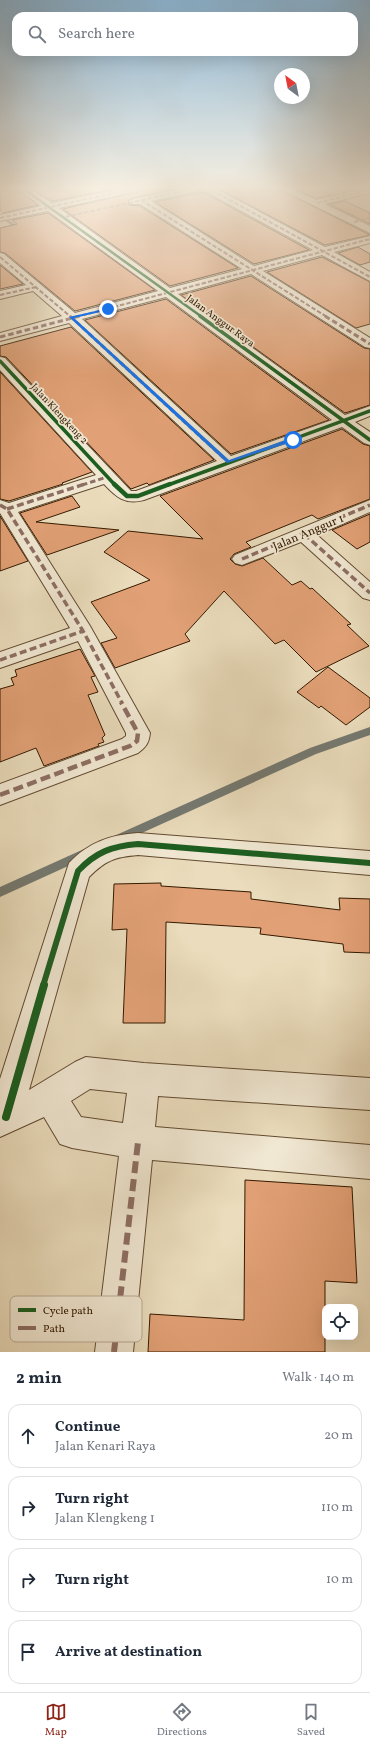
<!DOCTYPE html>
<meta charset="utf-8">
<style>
:root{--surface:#fff;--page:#f6f6f7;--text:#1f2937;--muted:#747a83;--line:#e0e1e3;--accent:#8f2418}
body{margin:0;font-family:Vollkorn,serif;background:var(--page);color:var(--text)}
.controls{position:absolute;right:12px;bottom:12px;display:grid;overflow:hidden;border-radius:8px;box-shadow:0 4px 16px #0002}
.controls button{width:36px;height:36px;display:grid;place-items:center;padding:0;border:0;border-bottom:1px solid var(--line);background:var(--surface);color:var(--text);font:20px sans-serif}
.compass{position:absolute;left:274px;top:68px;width:36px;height:36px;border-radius:50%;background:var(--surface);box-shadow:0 4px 16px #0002;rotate:328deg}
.stop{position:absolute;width:12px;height:12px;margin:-9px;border:3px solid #1a73e8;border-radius:50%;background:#fff}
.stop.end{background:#1a73e8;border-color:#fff;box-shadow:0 1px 4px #0008}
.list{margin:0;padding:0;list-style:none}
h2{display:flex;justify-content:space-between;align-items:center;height:52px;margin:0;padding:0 16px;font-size:17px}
h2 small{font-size:13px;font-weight:400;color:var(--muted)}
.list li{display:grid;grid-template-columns:26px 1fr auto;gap:12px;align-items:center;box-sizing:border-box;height:64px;margin:0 8px 8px;padding:0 8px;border:1px solid var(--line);border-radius:12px}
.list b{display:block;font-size:15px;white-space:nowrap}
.list p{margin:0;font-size:13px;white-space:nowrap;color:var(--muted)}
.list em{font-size:13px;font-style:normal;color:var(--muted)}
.icon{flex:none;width:22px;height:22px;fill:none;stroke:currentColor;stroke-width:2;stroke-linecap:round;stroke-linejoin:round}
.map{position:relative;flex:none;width:370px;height:1352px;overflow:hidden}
.search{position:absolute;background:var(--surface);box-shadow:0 4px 16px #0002;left:12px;right:12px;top:12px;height:44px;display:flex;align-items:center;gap:10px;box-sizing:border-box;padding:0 14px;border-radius:12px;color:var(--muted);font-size:15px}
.sheet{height:340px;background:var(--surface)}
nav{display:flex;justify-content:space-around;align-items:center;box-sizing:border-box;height:56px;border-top:1px solid var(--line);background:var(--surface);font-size:11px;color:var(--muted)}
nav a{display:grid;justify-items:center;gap:2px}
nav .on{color:var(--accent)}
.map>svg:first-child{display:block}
.green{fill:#b7c090;stroke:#766d48}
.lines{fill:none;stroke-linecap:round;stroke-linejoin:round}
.stream{fill:#747971;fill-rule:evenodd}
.building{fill:#e1a075;stroke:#351a00}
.minor-casing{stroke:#624a2f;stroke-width:2}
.minor{fill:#f1e8d3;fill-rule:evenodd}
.quiet-far4{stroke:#8d6e63;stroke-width:2;stroke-dasharray:4.5 2;stroke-linecap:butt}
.quiet-far3{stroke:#8d6e63;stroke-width:3;stroke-dasharray:5.5 3;stroke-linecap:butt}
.quiet-far2{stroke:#8d6e63;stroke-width:3.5;stroke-dasharray:7 3.5;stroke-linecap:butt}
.quiet-far1{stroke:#8d6e63;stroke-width:4.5;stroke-dasharray:10 4.5;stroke-linecap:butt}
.quiet{stroke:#8d6e63;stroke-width:6;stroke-dasharray:12 6;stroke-linecap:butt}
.cycleway-far4-casing{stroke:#f1e8d3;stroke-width:4}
.cycleway-far3-casing{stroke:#f1e8d3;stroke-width:5}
.cycleway-far2-casing{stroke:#f1e8d3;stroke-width:7}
.cycleway-far1-casing{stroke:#f1e8d3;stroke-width:8}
.cycleway-casing{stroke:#f1e8d3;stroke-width:10}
.cycleway-far4{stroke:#1b5e20;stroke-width:2.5}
.cycleway-far3{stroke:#1b5e20;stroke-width:3.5}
.cycleway-far2{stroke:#1b5e20;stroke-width:4.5}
.cycleway-far1{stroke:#1b5e20;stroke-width:6}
.cycleway{stroke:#1b5e20;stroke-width:8}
.route{fill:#1a73e8}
.labels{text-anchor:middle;stroke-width:3.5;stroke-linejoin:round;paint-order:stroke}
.far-street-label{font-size:10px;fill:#351a00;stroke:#f1e8d3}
.street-label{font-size:12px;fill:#351a00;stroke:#f1e8d3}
.key{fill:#f1e8d3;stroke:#b9aa94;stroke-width:1}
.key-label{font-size:11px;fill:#351a00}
</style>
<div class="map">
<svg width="370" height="1352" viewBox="0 0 370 1352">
<rect width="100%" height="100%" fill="#eadcbc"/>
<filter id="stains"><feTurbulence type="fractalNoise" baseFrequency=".005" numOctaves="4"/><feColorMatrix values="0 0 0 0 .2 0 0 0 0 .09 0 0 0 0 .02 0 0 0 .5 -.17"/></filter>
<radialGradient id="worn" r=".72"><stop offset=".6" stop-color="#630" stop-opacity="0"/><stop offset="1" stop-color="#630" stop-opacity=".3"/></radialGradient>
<polygon class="green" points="152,187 191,187 67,214 58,207"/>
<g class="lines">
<g class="stream">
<polygon points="0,213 24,231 24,233 20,233 0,216"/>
<polygon points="370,727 370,735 316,754 122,842 118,844 114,842 113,839 114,836 310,748"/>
<polygon points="84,849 88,851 89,854 88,857 0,897 0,887"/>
</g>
</g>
<g class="building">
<polygon points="0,187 15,187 38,205 3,213 0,210"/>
<polygon points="29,187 125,187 52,201"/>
<polygon points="148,187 184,187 130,199 128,201 129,205 140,206 238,268 170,286 63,209 146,190"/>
<polygon points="215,187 275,187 370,235 325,245"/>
<polygon points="291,187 315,187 332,195 316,198"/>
<polygon points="203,192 309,250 254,264 155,202"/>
<polygon points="345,201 370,213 370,224 329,204"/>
<polygon points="48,213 155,290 75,311 5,253 0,252 0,228 17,224 12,220"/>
<polygon points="358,247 370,254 370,262 360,265 338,253"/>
<polygon points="322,257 370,282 370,324 356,328 267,272"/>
<polygon points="0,265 23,284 0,289"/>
<polygon points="251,276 364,348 370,349 370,405 345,413 181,295"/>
<polygon points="166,299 329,420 231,454 85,320"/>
<polygon points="71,327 214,460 149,485 147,483 131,489 6,357 0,356 0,346"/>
<polygon points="0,372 92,472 62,483 63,484 9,501 0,499"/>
<polygon points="342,429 363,444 370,446 370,499 318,519 312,515 246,542 251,547 234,554 230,559 235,564 242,566 263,558 292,585 301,581 310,589 312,588 351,624 347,625 369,646 316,672 284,640 275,644 224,591 185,634 190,641 115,668 101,643 117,638 91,602 150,580 104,552 128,531 203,539 160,496"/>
<polygon points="72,496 80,507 36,522 119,530 47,555 20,513"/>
<polygon points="370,514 370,542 357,549 332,530"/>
<polygon points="0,516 28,561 0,571"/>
<polygon points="80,649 95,676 91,677 98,692 88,695 105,735 102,738 104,742 98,744 99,746 44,766 36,748 0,762 0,689 14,685 11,678 17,676 15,670"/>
<polygon points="328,667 370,698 370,707 346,725 321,706 319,708 297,692"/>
<polygon points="161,883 161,886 251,892 251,899 340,910 339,898 370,899 370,953 344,952 343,944 260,934 261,928 166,922 165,1023 123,1023 127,929 112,930 114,884"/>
<polygon points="245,1180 352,1187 357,1283 325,1281 325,1352 148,1352 150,1314 244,1320"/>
</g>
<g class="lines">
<defs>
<g id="minor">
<path d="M 16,187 L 27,187 L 52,203 L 130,187 L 147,187 L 146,189 L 142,190 L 59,208 L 170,288 L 242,269 L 140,204 L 130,204 L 129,202 L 130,200 L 189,187 L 213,187 L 325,247 L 370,236 L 370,243 L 334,252 L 370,272 L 370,281 L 322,255 L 263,271 L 370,338 L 370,348 L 365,347 L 251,274 L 178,294 L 345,415 L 370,406 L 370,416 L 355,422 L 370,432 L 370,445 L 364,443 L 342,427 L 144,500 C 125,505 116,497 104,484 L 18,512 L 90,626 L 150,733 C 149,743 146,747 138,753 L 0,805 L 0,784 L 122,739 L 126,736 L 126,733 L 78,641 L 0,668 L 0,652 L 70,628 L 0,513 L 0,500 L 9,503 L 96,475 L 0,370 L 0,357 L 5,358 L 131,491 L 136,491 L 217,461 L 69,323 L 0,341 L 0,333 L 62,316 L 33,291 L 0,299 L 0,291 L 26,285 L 0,263 L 0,253 L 4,254 L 75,313 L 158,291 L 48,211 L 0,221 L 0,215 L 41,206 ZM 203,190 L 313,250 L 254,266 L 151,201 ZM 166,297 L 332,420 L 231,456 L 82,319 Z"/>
<polygon points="276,187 288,187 316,200 370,187 370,193 325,204 370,226 370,233"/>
<polygon points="370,500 370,512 317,535 370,582 370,600 363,598 301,542 242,565 235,563 232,559 235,555"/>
<path d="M 138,833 L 370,851 L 370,875 L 138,855 C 115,857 106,860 89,877 L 29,1090 L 75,1062 L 86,1057 L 144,1063 L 370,1078 L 370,1110 L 158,1096 L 155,1127 L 370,1145 L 370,1179 L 152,1160 L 133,1352 L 95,1352 L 119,1156 L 72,1148 L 60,1144 L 44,1117 L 0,1137 L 0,1079 L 69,863 C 89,842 110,835 138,833 ZM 90,1089 L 127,1093 L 123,1123 L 81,1117 L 71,1101 Z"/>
</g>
</defs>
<use href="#minor" class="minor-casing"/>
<use href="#minor" class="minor"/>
<g class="quiet-far4">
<polyline points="206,187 370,277"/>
<polyline points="141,200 327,317"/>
<polyline points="317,203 370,190"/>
<polyline points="65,217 201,187"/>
<polyline points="0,218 142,187"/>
<polyline points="354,222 370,218"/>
<polyline points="0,257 71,317"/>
<polyline points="0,295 36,287"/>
<polyline points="76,317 370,239"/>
</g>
<g class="quiet-far3">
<polyline points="70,316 228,462"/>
<polyline points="325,316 370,344"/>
<polyline points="0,337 80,316"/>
<polyline points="82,485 107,477"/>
</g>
<g class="quiet-far2">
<polyline points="0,505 7,509 83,631 122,703"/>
<polyline points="7,509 85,484"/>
<polyline points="304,534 370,593"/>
<polyline points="242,559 370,505"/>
<polyline points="0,660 83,631"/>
</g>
<polyline class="quiet-far1" points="0,795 130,746 137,741 138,733 121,702"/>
<polyline class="quiet" points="114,1352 138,1142"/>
<defs>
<polyline id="cycleway-far4" points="21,187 202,317"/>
<g id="cycleway-far3">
<polyline points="200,316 370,440"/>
<polyline points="0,361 115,485"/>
<polyline points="168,485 370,411"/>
</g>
<polyline id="cycleway-far2" points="114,484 127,496 138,496 170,484"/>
<path id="cycleway-far1" d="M 43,986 L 78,871 C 96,852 112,846 138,844 L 370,863"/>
<polyline id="cycleway" points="6,1117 44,985"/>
</defs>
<use href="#cycleway-far4" class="cycleway-far4-casing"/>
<use href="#cycleway-far3" class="cycleway-far3-casing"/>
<use href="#cycleway-far2" class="cycleway-far2-casing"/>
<use href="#cycleway-far1" class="cycleway-far1-casing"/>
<use href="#cycleway" class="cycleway-casing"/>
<use href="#cycleway-far4" class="cycleway-far4"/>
<use href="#cycleway-far3" class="cycleway-far3"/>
<use href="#cycleway-far2" class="cycleway-far2"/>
<use href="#cycleway-far1" class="cycleway-far1"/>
<use href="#cycleway" class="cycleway"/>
</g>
<linearGradient id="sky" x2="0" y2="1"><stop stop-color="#8ab6d6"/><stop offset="0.5" stop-color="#f6efe1"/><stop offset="1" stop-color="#f6efe1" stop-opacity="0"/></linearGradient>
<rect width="370" height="376" fill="url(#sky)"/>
<polygon class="route" points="109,308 109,310 74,318 229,460 291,438 295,438 295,441 227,463 69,317"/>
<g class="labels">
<g class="far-street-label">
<text transform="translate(221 320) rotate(36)" y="4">Jalan Anggur Raya</text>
<text transform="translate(60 413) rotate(47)" y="4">Jalan Klengkeng 2</text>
</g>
<g class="street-label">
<text transform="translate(308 532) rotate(-23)" y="4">Jalan Anggur 1</text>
</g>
</g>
<rect x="10" y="1296" width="132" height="46" rx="6" class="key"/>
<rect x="18" y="1308" width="18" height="4" fill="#1b5e20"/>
<rect x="18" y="1326" width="18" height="4" fill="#8d6e63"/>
<g class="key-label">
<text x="43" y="1314">Cycle path</text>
<text x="43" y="1332">Path</text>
</g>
<rect width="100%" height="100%" filter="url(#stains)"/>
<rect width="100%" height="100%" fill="url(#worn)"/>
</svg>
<div class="controls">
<button><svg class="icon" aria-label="locate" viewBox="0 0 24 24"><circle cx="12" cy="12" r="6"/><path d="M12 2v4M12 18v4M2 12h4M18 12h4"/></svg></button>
</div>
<svg class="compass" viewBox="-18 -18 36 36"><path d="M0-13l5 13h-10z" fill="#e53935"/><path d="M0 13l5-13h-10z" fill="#747a83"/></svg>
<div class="stop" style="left:293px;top:440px"></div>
<div class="stop end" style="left:108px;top:309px"></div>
<div class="search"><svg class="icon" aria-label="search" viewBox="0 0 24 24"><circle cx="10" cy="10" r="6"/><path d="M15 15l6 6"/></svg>Search here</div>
</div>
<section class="sheet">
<h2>2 min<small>Walk · 140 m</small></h2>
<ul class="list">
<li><svg class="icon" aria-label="ahead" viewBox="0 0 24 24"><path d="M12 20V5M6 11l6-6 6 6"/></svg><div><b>Continue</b><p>Jalan Kenari Raya</p></div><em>20 m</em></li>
<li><svg class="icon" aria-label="right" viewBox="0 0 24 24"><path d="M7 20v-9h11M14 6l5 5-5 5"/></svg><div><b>Turn right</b><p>Jalan Klengkeng 1</p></div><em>110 m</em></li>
<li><svg class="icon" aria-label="right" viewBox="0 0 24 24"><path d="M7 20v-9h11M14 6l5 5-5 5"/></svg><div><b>Turn right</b></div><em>10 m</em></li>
<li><svg class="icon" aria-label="arrive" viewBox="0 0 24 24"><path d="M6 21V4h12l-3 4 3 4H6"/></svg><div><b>Arrive at destination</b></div></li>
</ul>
</section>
<nav>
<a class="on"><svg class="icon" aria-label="map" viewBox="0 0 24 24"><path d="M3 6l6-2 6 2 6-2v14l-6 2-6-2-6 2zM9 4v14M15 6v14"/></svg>Map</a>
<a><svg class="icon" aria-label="directions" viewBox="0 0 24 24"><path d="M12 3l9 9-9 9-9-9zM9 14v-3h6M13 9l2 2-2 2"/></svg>Directions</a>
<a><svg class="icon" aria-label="saved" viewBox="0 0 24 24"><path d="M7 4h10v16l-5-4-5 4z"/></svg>Saved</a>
</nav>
